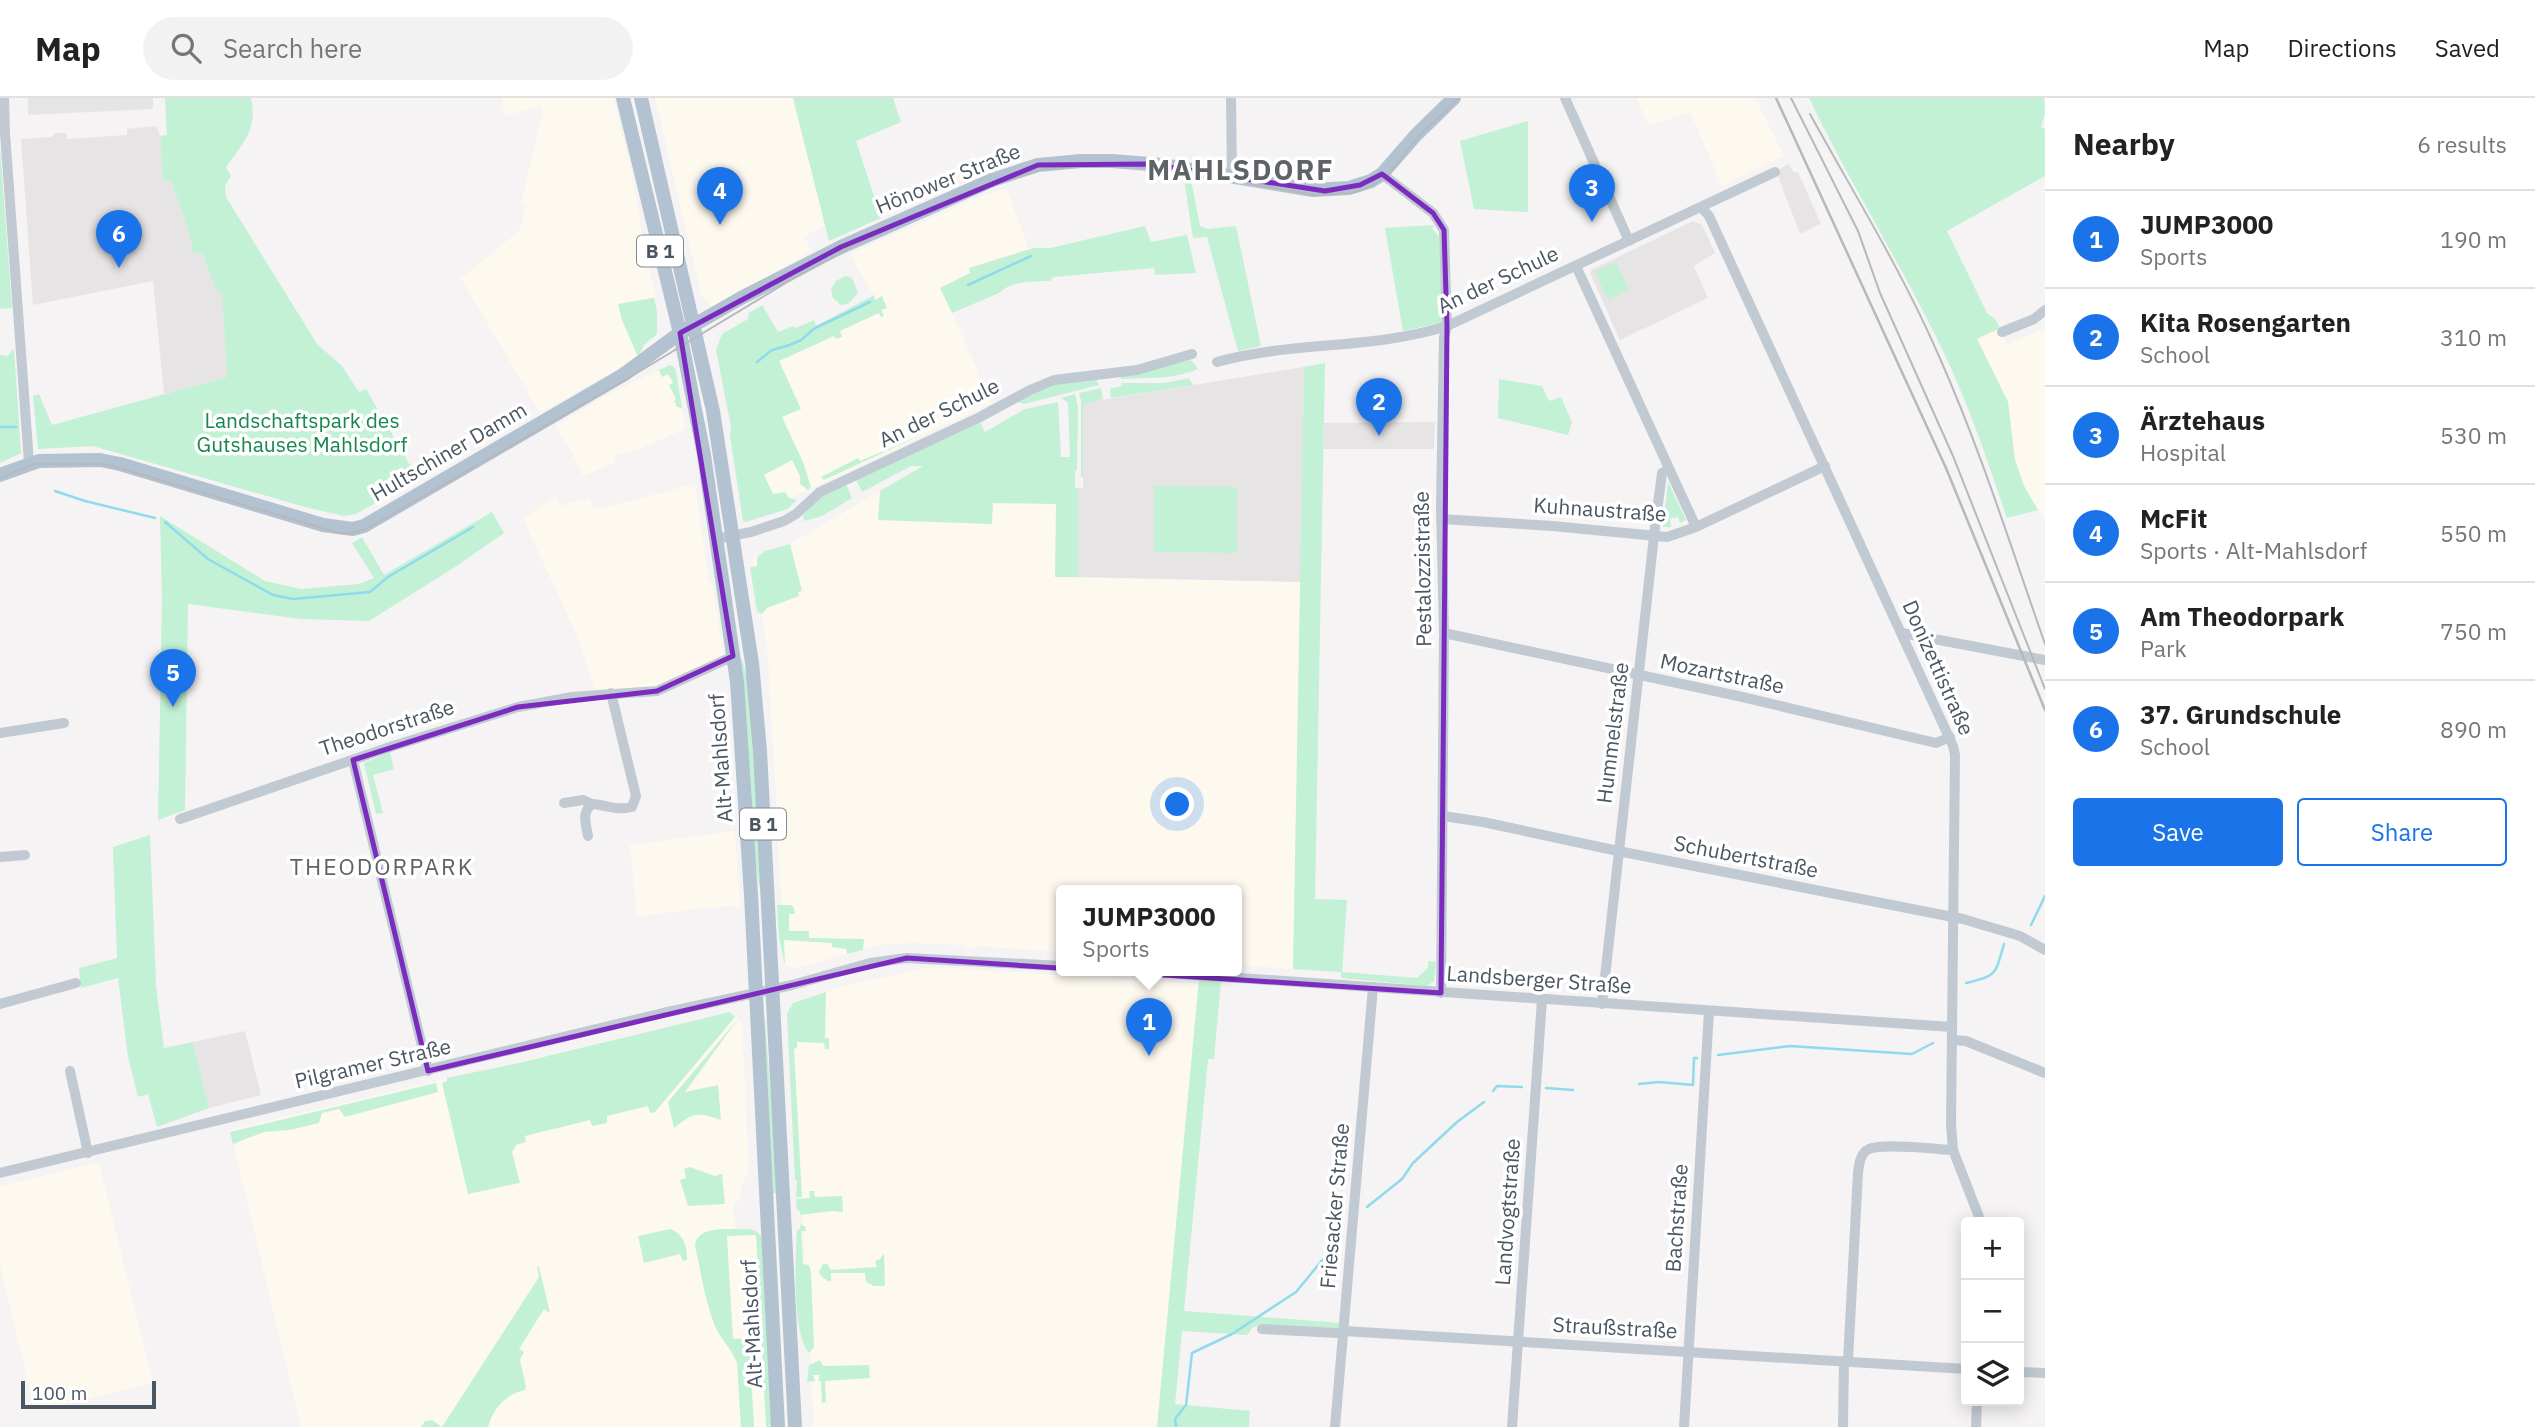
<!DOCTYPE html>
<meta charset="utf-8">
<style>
:root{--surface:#fff;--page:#f2f2f2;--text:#222;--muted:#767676;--line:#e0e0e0;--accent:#1a73e8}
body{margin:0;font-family:"IBM Plex Sans",sans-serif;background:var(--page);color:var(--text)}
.controls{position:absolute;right:21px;bottom:21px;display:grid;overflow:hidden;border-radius:7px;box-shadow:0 4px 18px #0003}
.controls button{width:63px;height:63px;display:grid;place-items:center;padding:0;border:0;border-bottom:2px solid var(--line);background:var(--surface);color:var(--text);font:35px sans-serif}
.scale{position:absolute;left:21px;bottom:18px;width:135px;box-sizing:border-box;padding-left:7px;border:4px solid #4a5661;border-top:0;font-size:19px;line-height:24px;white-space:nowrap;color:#4a5661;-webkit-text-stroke:5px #fff;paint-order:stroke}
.you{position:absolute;left:1178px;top:707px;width:24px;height:24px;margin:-18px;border:5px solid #fff;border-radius:50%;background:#1a73e8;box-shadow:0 0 0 10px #1a73e833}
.badge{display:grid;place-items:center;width:46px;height:46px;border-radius:50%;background:var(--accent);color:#fff;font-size:23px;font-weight:700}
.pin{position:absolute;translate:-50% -58px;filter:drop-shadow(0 2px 4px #0008)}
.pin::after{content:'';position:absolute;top:37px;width:24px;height:21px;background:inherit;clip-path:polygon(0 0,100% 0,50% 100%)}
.popup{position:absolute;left:1056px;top:787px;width:186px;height:91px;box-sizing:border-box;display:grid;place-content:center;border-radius:7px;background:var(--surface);filter:drop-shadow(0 2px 5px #0005);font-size:23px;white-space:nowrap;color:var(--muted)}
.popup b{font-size:26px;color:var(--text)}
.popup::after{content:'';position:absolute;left:50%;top:100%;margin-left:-14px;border:14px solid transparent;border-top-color:var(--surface)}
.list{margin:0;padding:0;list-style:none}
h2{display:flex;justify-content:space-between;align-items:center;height:91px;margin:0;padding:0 28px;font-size:30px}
h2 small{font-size:23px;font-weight:400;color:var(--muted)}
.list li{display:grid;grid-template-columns:46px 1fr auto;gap:21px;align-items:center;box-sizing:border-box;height:98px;padding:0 28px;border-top:2px solid var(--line)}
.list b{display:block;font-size:26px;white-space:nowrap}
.list p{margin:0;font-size:23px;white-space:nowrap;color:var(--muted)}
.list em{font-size:23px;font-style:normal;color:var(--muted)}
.actions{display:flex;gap:14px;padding:21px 28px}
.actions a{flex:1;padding:16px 0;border:2px solid var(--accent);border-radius:7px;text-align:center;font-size:24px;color:var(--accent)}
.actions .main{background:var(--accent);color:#fff}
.icon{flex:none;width:38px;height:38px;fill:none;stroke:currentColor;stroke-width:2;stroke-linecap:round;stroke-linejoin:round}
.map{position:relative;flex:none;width:2045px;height:1329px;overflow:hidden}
header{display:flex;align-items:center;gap:42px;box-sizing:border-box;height:98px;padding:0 35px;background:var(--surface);border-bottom:2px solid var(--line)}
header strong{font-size:33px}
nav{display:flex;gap:38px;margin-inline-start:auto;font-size:24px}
.search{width:490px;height:63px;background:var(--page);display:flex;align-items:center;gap:18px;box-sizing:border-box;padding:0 24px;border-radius:38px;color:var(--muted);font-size:26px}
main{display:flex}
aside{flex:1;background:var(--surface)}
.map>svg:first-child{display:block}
.commercial{fill:#fdf9ef}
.education{fill:#e6e4e5}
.green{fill:#c3f1d5}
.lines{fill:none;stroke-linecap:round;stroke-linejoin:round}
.stream{stroke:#90daee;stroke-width:2.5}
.minor{stroke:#c1cad2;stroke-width:10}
.major{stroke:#b3c2d1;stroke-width:14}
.tram{stroke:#b5b8bd;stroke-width:2}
.rail{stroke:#b5b8bd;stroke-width:2.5}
.marked{fill:none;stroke:#7b2cbf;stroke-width:5;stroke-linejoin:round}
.labels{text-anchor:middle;stroke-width:7;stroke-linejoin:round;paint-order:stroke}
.shield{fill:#fff;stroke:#808990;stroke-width:2}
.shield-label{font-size:19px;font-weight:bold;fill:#4a5661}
.street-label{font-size:21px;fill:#4a5661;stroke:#fff}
.park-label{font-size:21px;fill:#17864f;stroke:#fff}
.neighbourhood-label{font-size:23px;letter-spacing:2px;fill:#5f6368;stroke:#fff}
.district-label{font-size:28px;font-weight:bold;letter-spacing:2px;fill:#5f6368;stroke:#fff}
</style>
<header>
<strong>Map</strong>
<div class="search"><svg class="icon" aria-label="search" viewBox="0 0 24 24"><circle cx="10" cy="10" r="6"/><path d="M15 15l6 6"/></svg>Search here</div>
<nav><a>Map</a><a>Directions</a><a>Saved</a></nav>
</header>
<main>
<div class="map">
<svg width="2045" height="1329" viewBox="0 0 2045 1329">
<rect width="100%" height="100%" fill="#f5f3f3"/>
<g class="commercial">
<polygon points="501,0 613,0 632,76 644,149 656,199 618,206 622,222 638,259 540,315 461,180 519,133 523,120 525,108 521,106 543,13 541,8 505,18"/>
<polygon points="655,0 793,0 825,127 804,138 812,153 712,209 701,196"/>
<polygon points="1636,0 1755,0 1784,58 1722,88 1690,14 1649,28"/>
<polygon points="1006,90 1029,151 969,170 971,175 941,190 992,305 784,403 745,400 779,263 818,246 867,200 873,197 850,156 972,102"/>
<polygon points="2000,230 2007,247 2045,230 2045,421 2030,400 2019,377 2015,362 2008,304 1977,240"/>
<polygon points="670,267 672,268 677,282 685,331 639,351 614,357 616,364 583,378 569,349 555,328 609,296"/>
<polygon points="695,386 709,484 712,485 724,559 655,591 595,591 577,538 523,421 555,398 560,408 590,400 594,412"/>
<polygon points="880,393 879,422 991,426 993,405 1057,406 1056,479 1301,484 1293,871 1237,867 1236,792 1062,792 1061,854 975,848 973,851 963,850 962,847 911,845 878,847 793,871 785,867 768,559 753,460 790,446"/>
<polygon points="735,733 740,808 694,811 637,819 630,747"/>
<polygon points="931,869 1199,886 1157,1329 814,1329 791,909 793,905 847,887"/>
<polygon points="730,914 742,924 749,1073 741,1088 740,1102 733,1105 735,1131 756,1133 766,1329 301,1329 230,1032"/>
<polygon points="99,1064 153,1285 35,1313 0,1167 0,1088"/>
</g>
<g class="education">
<polygon points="28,0 153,0 153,11 28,17"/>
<polygon points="156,28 160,38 163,82 171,82 187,127 193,155 202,155 217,193 222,192 227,279 164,296 153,183 33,207 21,41 52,39 55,35 66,35 67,41 127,37 127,31"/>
<polygon points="1789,66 1794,75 1798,74 1821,126 1800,136 1776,73"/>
<polygon points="1693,123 1702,127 1715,155 1694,168 1708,200 1620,242 1590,175 1591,172"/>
<polygon points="1304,269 1301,484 1078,479 1078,390 1083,390 1083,305"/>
<polygon points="1435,324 1434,351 1323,351 1324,325"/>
<polygon points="245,933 261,997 209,1010 193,944"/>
</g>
<g class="green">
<path d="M 165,0 L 251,0 C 258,31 243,45 226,69 L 231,78 L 225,88 L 226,99 L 317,246 L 342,268 L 359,294 L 366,291 L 418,381 L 356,416 L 344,418 L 305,409 L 93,348 L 38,351 L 33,298 L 39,296 L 52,327 L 227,279 L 222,193 L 217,194 L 202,155 L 193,155 L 187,127 L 171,83 L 163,83 L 160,38 L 167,37 Z"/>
<polygon points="793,0 893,0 901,24 856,43 881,120 829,143"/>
<path d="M 1809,0 L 2044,0 L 2045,15 L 2041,29 L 2045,31 L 2045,78 L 1947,133 L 1987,215 L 1996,222 L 2000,230 L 1977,241 L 2008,304 L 2015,362 L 2024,388 L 2038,412 L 2007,420 C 1990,370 1973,319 1951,270 C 1909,178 1853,92 1809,0 Z"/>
<polygon points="1528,23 1528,114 1474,111 1460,43"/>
<polygon points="0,49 12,210 0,211"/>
<polygon points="1184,81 1191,82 1200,128 1208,131 1236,128 1261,248 1238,253 1207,139 1193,140"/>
<polygon points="1434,127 1432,130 1439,139 1444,224 1403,233 1385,130"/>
<path d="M 1145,128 L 1151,144 L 1187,137 L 1196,175 L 1155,177 L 1154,170 L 1053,179 L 1050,183 C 1035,183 1011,183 999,195 L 952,215 L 940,190 L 970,175 L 969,170 L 1034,150 L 1050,150 Z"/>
<polygon points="1616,164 1629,192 1608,202 1595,173"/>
<polygon points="845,178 852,180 858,195 848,206 841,207 833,200 831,191 836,183"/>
<polygon points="874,197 875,202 882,198 887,210 881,212 884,218 881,219 879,215 840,233 842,239 836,241 834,238 779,263 801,311 782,319 803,364 811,389 808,392 800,386 800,378 792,362 764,377 773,396 785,394 789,400 797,402 787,411 746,424 743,423 730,338 731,329 716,252 722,236 748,221 749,215 762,207 778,234 793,228 796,230 814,222 816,228"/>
<polygon points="654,200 657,214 657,236 644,247 638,259 622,222 618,206"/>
<polygon points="14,251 21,355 0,365 0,257 7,258"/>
<path d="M 1191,262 L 1198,271 C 1171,282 1150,279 1121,281 L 1121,278 Z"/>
<polygon points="1325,265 1315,801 1347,802 1342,874 1417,880 1428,870 1428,863 1436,864 1434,883 1427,888 1341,880 1341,874 1293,871 1304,269"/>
<polygon points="670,267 674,269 676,273 682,310 677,309 674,303 676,301 669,287 673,285 668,276 662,279 659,272"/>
<polygon points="1189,280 1193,287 1111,300 1110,291 1122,288 1121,285 1164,285"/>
<polygon points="1096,281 1099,287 1024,306 1017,304 1052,286"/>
<polygon points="1499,281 1542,288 1549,303 1561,299 1572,324 1568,337 1498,320"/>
<polygon points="1101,290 1103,301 1083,306 1083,379 1081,379 1081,303 1079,295"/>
<polygon points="1075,296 1078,310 1077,372 1075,373 1075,390 1078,390 1078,479 1055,479 1056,406 993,405 992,426 878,422 880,393 923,368 911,368 862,394 856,382 980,324 985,334 1025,311 1058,304 1061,359 1070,359 1068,305 1061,300"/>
<polygon points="926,335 824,382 821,379 858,360 860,363"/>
<polygon points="1668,384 1686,422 1680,425 1678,419 1670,421 1671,429 1663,429"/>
<polygon points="846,386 852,400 822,418 804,423 803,418 816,401"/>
<polygon points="1154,388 1237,389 1237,455 1154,454"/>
<polygon points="492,414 504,435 455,469 369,523 301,521 188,506 185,712 158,722 162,502 160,418 265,483 301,491 359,486 374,480 352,445 362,439 384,477"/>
<polygon points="790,446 802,493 798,494 799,498 767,510 762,516 757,514 750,469 757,468 757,459 765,453"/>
<polygon points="742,561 749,588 762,788 759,788 752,740 739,562"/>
<polygon points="390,654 394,671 373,677 383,715 376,716 364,665"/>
<polygon points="150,737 156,887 164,950 193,944 209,1010 157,1029 148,996 138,999 128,958 118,880 81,890 79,870 117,860 113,749"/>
<polygon points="777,807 791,807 794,810 795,816 789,816 789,833 809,833 809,840 864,841 863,852 847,856 846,851 832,849 832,845 784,842 785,867 779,840"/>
<polygon points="1199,881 1221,883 1214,961 1208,961 1184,1213 1341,1225 1337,1230 1260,1227 1252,1230 1247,1237 1182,1233 1175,1306 1250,1313 1249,1329 1157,1329"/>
<polygon points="826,894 825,940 829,940 829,951 825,951 824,945 797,944 797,950 794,951 802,1099 796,1099 797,1082 795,1082 787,916 793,905"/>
<polygon points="730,914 735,919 655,1014 650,1015 648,1008 607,1018 607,1025 592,1028 590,1022 525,1038 526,1044 516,1047 512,1054 520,1085 468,1096 442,985 447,983 447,980 518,965"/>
<polygon points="765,920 778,1095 771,1096 761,921"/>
<path d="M 738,921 L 685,994 L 718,987 L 721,1022 C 697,1014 694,1014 674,1030 L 668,1004 Z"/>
<polygon points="436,985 438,994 345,1019 339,1011 322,1015 319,1025 290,1032 264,1034 233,1046 230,1034"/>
<polygon points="690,1069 715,1078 722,1076 725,1106 688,1108 680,1082 686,1080 684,1071"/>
<polygon points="809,1093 814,1093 815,1099 842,1098 843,1114 832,1113 800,1117 800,1113 797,1112 796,1101 810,1100"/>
<path d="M 800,1127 L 805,1128 L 806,1133 L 801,1133 L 803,1166 L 809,1167 L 811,1174 L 814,1249 L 809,1255 C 791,1232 796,1161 797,1132 L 800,1131 Z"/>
<path d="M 670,1131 C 683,1135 688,1149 687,1162 L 683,1163 L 680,1156 L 644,1165 L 638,1138 Z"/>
<path d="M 749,1131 L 756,1133 L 762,1139 L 774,1329 L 766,1329 L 756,1137 L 727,1138 L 733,1241 L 749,1240 L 754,1329 L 741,1329 L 737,1265 C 732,1251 721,1242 715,1228 C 705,1203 701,1174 695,1148 C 696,1126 733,1132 749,1131 Z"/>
<polygon points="884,1155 885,1188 874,1188 866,1184 865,1175 831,1175 831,1183 828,1183 821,1178 819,1174 823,1166 827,1166 831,1172 877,1169 875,1163 880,1161"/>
<path d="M 537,1169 L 539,1169 L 550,1215 L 544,1211 L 519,1251 L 524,1254 L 520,1262 L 526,1289 L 525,1292 C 506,1296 493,1310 488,1329 L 421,1329 L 425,1323 L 432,1322 L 442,1329 L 539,1179 Z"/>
<polygon points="820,1262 823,1268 869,1267 870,1280 825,1283 826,1304 822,1305 821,1283 818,1283 820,1277 813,1277 815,1283 807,1284 809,1267"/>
</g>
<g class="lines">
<g class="stream">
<polyline points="968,187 1031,158"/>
<polyline points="757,264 772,252 790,247 801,242 815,230 870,204"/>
<polyline points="0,329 16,329"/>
<polyline points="55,393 85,403 155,420"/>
<polyline points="165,424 208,461 273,497 293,501 370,494 388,479 473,429"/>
<polyline points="2031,827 2045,798"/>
<path d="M 1966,885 C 1998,878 1995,876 2004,846"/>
<polyline points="1718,957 1790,948 1912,956 1933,945"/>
<polyline points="1639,986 1659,984 1693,987 1694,960 1697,960"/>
<polyline points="1546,990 1573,992"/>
<polyline points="1493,993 1497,988 1522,989"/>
<polyline points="1367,1109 1402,1081 1413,1065 1457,1024 1484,1004"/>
<polyline points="1176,1329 1175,1321 1186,1307 1192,1255 1232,1236 1296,1194 1342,1138"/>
</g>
<g class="minor">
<polyline points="4,0 5,35 29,365"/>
<polyline points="1231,0 1232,78"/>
<polyline points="1565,0 1629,143"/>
<polyline points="1382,76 1433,115 1444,132 1447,228 1444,239 1441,408 1444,535 1441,895"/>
<polyline points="1702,110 1709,118 1953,648 1955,657 1951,1026 1953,1052 1981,1124"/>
<polyline points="1576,168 1696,429"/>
<polyline points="2002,234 2034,221 2045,212"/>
<path d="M 1217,264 C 1292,243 1371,252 1447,228 L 1775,74"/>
<polyline points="1441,421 1552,428 1667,439 1696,429 1825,368"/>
<polyline points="716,441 751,434 784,423 796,416 820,394 980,319 1030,292 1054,282 1137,272 1192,256"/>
<polyline points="1444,535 1738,598 1936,645 1950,639"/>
<polyline points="1902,535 2045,562"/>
<polyline points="0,635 64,625"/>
<polyline points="353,662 428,973"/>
<polyline points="564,705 583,702 592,706"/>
<polyline points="1443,718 1483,724 1618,753 1963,821 2020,838 2045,852"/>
<polyline points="180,721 390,649 518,609 572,599 657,593 725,562 734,560"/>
<path d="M 588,738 C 586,726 581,715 592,706 C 608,707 615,713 632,709 L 636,698 L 611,595"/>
<polyline points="0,759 25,757"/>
<polyline points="1124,872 1952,929"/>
<polyline points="0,906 76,885"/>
<polyline points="1602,906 1655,429 1662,375 1668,372"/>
<polyline points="1952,942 1966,943 2045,975"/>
<polyline points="70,973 88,1055"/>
<polyline points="0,1075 663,915 792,887 870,865 907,860 1062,868"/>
<polyline points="1262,1231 1337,1235 1344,1233 1966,1271"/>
<path d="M 1848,1263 L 1858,1075 C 1859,1067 1860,1055 1869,1051 C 1884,1045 1935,1051 1953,1052"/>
<polyline points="2019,1274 2045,1275"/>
<polyline points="1335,1329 1373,889"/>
<polyline points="1512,1329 1542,902"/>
<polyline points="1684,1329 1709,913"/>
<polyline points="1843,1329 1844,1263"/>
<polyline points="1976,1329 1977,1303"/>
</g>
<g class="major">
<polyline points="623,0 680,235 704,357 737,584 751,797 778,1329"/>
<polyline points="641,0 713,313 752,565 760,653 795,1329"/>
<polyline points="0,377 39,363 100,362 120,366 323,427 353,431 364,428 623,277 680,235 741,200 841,149 992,82 1038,67 1081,63 1112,63 1162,67 1313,92 1349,90 1371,83 1382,76 1416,37 1454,0"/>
</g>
<g class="tram">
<polyline points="1791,0 1858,133 1880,195 1953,358 2045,591"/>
<path d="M 1810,16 C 1854,96 1902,173 1938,256 C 1980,350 2011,449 2045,546"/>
<polyline points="0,380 35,366 106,366 339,435 353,435 368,430 627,281 789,183 868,140 993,86 1042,71 1088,67 1132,68 1231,82 1314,97 1356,94 1373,87 1388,77 1418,39 1459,0"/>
</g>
<polyline class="rail" points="1776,0 1946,370 2045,612"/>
</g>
<path class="marked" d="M 1149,66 L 1325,93 L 1360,87 L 1382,76 L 1433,115 L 1444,132 L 1447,228 L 1441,895 L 907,860 L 428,973 L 353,662 L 518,609 L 657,593 L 733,558 L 680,235 L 841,149 L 1038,67 Z"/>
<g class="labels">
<g class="shield">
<rect x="637" y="137.5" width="46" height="31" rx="5"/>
<rect x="740" y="710.5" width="46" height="31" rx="5"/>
</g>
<g class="shield-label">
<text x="660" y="160">B 1</text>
<text x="763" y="733">B 1</text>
</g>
<g class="street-label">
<text transform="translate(948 81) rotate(-22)" y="7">Hönower Straße</text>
<text transform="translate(1498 182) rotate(-25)" y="7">An der Schule</text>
<text transform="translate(939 315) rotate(-26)" y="7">An der Schule</text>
<text transform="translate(449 354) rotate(-30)" y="7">Hultschiner Damm</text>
<text transform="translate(1600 412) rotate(4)" y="7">Kuhnaustraße</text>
<text transform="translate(1423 471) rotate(-91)" y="7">Pestalozzistraße</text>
<text transform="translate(1938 570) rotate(66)" y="7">Donizettistraße</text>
<text transform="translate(1722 576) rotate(12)" y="7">Mozartstraße</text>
<text transform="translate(387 630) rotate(-18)" y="7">Theodorstraße</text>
<text transform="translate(1613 635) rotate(-83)" y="7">Hummelstraße</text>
<text transform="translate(721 660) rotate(-94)" y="7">Alt-Mahlsdorf</text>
<text transform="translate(1746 759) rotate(11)" y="7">Schubertstraße</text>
<text transform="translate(1539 882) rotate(4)" y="7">Landsberger Straße</text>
<text transform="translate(373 966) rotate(-13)" y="7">Pilgramer Straße</text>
<text transform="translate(1335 1108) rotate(-85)" y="7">Friesacker Straße</text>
<text transform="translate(1508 1114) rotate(-86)" y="7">Landvogtstraße</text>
<text transform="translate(1677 1120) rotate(-86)" y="7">Bachstraße</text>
<text transform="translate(752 1226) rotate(-93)" y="7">Alt-Mahlsdorf</text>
<text transform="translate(1615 1230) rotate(3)" y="7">Straußstraße</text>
</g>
<g class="park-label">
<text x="302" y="330">Landschaftspark des<tspan x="302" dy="24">Gutshauses Mahlsdorf</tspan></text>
</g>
<g class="neighbourhood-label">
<text x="382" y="777">THEODORPARK</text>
</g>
<g class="district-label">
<text x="1241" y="82">MAHLSDORF</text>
</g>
</g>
</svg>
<div class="controls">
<button>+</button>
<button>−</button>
<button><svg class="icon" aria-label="layers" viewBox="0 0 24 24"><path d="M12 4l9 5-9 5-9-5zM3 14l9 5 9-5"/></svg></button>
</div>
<div class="scale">100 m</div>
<div class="you"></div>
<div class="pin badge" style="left:1149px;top:958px">1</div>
<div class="popup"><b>JUMP3000</b>Sports</div>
<div class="pin badge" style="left:1379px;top:338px">2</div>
<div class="pin badge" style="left:1592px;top:124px">3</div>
<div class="pin badge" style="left:720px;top:127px">4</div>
<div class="pin badge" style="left:173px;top:609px">5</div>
<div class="pin badge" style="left:119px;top:170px">6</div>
</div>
<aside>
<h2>Nearby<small>6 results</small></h2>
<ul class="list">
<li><span class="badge">1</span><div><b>JUMP3000</b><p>Sports</p></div><em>190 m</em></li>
<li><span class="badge">2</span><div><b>Kita Rosengarten</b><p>School</p></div><em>310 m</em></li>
<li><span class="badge">3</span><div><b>Ärztehaus</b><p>Hospital</p></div><em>530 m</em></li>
<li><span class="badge">4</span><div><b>McFit</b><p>Sports · Alt-Mahlsdorf</p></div><em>550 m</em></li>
<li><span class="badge">5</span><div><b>Am Theodorpark</b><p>Park</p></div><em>750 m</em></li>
<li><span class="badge">6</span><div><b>37. Grundschule</b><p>School</p></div><em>890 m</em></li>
</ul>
<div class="actions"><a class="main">Save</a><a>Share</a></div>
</aside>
</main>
